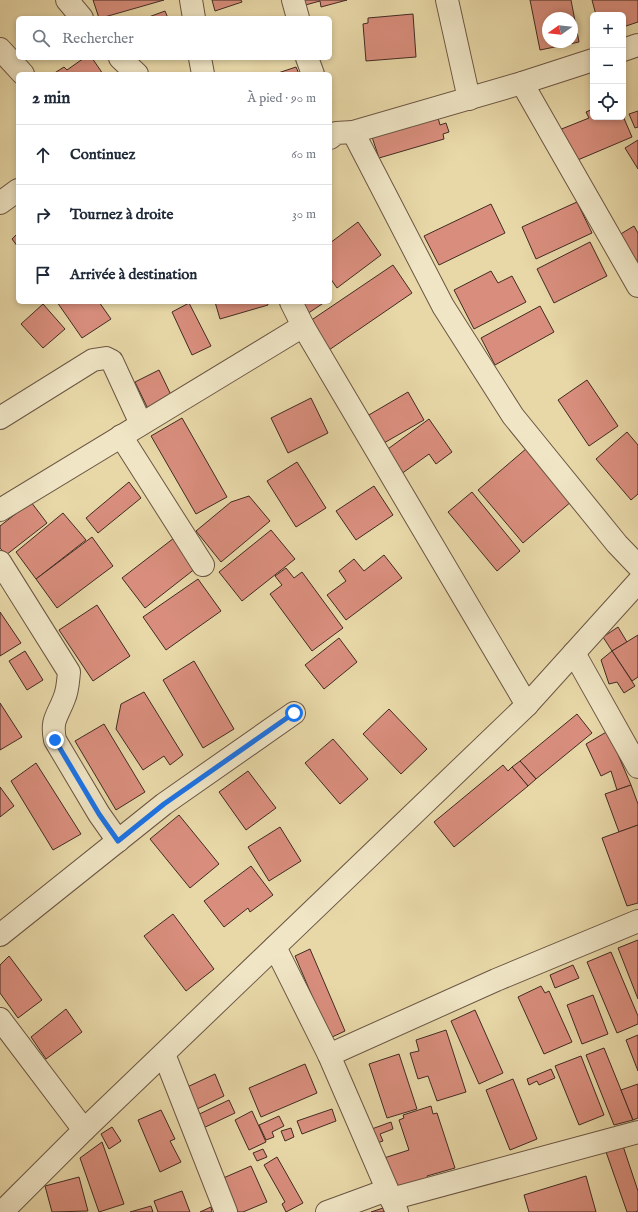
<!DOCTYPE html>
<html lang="fr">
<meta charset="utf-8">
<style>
:root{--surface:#fff;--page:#f6f6f7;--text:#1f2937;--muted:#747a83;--line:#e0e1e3}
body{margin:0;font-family:"IM FELL English",serif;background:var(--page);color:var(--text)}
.controls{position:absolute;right:12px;top:12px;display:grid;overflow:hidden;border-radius:6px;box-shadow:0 2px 6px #0003}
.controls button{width:36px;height:36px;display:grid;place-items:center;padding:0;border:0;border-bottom:1px solid var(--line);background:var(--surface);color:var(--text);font:20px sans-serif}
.compass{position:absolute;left:542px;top:12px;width:36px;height:36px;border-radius:50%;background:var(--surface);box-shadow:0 2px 6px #0003;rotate:255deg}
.stop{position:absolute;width:12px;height:12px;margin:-9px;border:3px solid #1a73e8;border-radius:50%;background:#fff}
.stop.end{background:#1a73e8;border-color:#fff;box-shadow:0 1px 4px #0008}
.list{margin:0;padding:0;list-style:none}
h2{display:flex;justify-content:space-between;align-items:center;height:52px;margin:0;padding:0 16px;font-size:17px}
h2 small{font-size:13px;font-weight:400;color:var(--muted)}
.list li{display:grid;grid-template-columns:26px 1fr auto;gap:12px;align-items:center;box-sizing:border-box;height:60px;padding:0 16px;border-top:1px solid var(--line)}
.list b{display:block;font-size:15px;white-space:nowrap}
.list em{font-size:13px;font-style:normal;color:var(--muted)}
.icon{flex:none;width:22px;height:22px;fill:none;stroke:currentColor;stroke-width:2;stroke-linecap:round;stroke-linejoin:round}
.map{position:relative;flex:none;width:638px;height:1212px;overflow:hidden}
.search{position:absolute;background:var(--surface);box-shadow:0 2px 6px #0003;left:16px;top:16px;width:316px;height:44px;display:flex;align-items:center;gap:10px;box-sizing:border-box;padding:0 14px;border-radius:6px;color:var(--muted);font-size:15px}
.panel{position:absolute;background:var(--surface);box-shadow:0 2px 6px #0003;left:16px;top:72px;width:316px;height:232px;border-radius:6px}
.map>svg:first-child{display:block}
.building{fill:#d98e7d;stroke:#412b22;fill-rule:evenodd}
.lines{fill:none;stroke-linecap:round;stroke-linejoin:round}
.minor-casing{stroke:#6b5644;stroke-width:24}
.minor{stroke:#f0e6c6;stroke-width:22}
.route{stroke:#1a73e8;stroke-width:5}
</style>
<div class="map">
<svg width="638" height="1212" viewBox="0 0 638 1212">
<rect width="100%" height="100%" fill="#e8d8a8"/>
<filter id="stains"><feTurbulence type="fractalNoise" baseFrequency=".005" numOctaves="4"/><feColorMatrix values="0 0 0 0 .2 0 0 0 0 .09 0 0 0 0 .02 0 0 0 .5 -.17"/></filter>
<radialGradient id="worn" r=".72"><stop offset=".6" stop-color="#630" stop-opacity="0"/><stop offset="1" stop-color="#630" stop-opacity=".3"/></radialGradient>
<g class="building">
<polygon points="93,0 164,0 101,18 99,18"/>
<polygon points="212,0 241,0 242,2 215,11"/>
<polygon points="296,0 347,0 321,7 320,1 298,7"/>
<path d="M 530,0 L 571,0 L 579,42 L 540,50 ZM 548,18 L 572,18 L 572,42 L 548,42 Z"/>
<polygon points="592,0 638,0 638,22 623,27 623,15 596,15"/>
<polygon points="165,11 168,18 146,18"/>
<polygon points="413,14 416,57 366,61 363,24 368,23 368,18"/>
<polygon points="84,58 92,58 103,74 53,74 64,67 67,70"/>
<polygon points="296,67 299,74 275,74"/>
<polygon points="593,109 593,117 623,116 632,137 573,162 559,130 589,118 586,112"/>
<polygon points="638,111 638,127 635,128 629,114"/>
<polygon points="437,114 440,125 446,123 449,132 443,134 444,139 379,158 371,134"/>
<polygon points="638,140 638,169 625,148"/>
<polygon points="577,202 592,233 536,259 522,227"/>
<polygon points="491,204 505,233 439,265 424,236"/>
<polygon points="358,222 381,255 337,288 330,278 330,243"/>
<polygon points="634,226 638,233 638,267 619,235"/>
<polygon points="18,233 18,247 12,239"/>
<polygon points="590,242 607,276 554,303 537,269"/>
<polygon points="393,265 412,293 329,350 310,321"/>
<polygon points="491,271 498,283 512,276 526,302 474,329 454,290"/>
<polygon points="57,302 99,302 111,319 82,338"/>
<polygon points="215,302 267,302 268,305 220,319"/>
<polygon points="299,302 325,302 307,314"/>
<polygon points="189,303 211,346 192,355 172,312"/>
<polygon points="43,304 65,329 43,348 21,324"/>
<polygon points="540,306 554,332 495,365 481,338"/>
<polygon points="159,370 172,397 148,409 135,382"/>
<polygon points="587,380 618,426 589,446 558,400"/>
<polygon points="408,392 424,420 377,447 362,419"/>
<polygon points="311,398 328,433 288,453 271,418"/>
<polygon points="182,418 227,497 196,514 151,436"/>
<polygon points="429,419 452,452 436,464 429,454 397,477 381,454"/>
<polygon points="627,432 638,445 638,494 631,500 596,459"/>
<polygon points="527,448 572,501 523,543 478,490"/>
<polygon points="297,462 326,508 296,527 267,481"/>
<polygon points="129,482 141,498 98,533 86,518"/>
<polygon points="374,486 393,515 356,540 336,511"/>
<polygon points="472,492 520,551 497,571 448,512"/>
<polygon points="249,496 270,521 221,562 196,531 231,502"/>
<polygon points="31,502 47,523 6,555 0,548 0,526"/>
<polygon points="63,513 86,540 36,579 16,552"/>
<polygon points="271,530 295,559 242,601 219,572"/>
<polygon points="92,537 113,566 57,608 36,579"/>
<polygon points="174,538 196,568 145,608 122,578"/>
<polygon points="384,555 402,578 346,620 327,595 346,581 339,571 354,559 364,571"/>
<polygon points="286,568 294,578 302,572 343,628 312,651 270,594 282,585 275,576"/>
<polygon points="198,579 221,611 166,650 143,617"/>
<polygon points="97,605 130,656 93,681 59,630"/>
<polygon points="0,612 21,643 0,656"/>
<polygon points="618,627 627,642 612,651 603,637"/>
<polygon points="638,635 638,677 632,681 612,651"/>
<polygon points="339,638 357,662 324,689 305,665"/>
<polygon points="25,651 43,680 27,690 9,661"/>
<polygon points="612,651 635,686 624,693 617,682 609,684 601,660"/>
<polygon points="194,661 234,729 203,748 163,680"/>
<polygon points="144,692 183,755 170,765 164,756 143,770 116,729 121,704"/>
<polygon points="0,703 22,737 0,750"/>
<polygon points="389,709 427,749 401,774 363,734"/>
<polygon points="577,714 592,733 536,779 520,761"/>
<polygon points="104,724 145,792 116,810 75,741"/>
<polygon points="608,731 631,785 617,790 611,771 601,776 586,744"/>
<polygon points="333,739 368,779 340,804 305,763"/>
<polygon points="520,761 536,779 528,786 512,767"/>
<polygon points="36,763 81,834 53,850 11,781"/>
<polygon points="503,765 508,771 512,767 528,786 454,847 434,822"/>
<polygon points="248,771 276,808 246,830 219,792"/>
<polygon points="631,785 638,804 638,825 619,832 605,794"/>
<polygon points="0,787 14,806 0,817"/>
<polygon points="179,815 219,864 190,888 150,839"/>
<polygon points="638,825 638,903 627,906 602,838"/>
<polygon points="280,827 301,861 269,881 248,847"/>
<polygon points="251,866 273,895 250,912 248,908 224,927 204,901"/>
<polygon points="173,914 214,969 186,991 144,936"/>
<polygon points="638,940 638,999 618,948"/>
<polygon points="310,949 345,1031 330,1038 295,956"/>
<polygon points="611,952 638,1016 638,1024 617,1033 587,962"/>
<polygon points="9,956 42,1000 18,1018 0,993 0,965"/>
<polygon points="573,965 579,978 555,988 550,975"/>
<polygon points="541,986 545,993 549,991 572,1042 544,1054 518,997"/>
<polygon points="593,995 608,1034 582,1044 567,1005"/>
<polygon points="66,1009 82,1032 46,1059 31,1037"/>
<polygon points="475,1010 503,1073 479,1084 451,1021"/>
<polygon points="446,1030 466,1092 437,1101 428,1076 418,1079 410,1053 419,1051 416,1040"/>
<polygon points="638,1035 638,1071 626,1040"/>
<polygon points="604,1048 621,1090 633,1120 614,1125 586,1055"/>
<polygon points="399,1054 417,1109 387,1118 369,1064"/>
<polygon points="581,1056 604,1115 579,1125 555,1066"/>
<polygon points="305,1064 317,1093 261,1117 249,1088"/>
<polygon points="551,1069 555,1078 539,1085 537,1081 529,1085 527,1079"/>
<polygon points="215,1074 224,1096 195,1110 185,1088"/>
<polygon points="513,1079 537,1139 510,1150 486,1090"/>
<polygon points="638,1084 638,1118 633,1120 621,1090"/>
<polygon points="229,1100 235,1113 199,1130 193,1117"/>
<polygon points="431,1106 433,1114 437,1113 455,1168 427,1176 429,1180 394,1191 384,1158 409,1150 399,1120 404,1118 403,1115"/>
<polygon points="332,1109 336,1121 302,1134 297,1121"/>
<polygon points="161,1110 175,1139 170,1141 181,1162 160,1172 138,1120"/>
<polygon points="252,1111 266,1142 249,1150 235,1120"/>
<polygon points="279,1116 284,1126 272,1132 274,1137 266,1140 259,1125"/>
<polygon points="391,1122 393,1129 380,1134 383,1141 374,1144 369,1130"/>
<polygon points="112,1127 121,1141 109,1149 101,1134"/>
<polygon points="291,1128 294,1137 285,1141 281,1131"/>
<polygon points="102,1142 124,1204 99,1212 80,1158"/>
<polygon points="622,1143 638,1191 638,1211 635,1212 627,1212 605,1149"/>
<polygon points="263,1149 267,1157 257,1161 253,1153"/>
<polygon points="277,1157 303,1203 286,1212 282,1204 285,1202 264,1165"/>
<polygon points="251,1166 267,1202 243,1212 235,1212 221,1179"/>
<polygon points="586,1176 596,1212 529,1212 524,1195"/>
<polygon points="79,1177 88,1211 52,1212 45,1186"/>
<polygon points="182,1191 190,1212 158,1212 154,1201"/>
<polygon points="151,1206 153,1212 130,1212"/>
<polygon points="211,1207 212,1212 200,1212"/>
<polygon points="383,1208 384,1212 371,1212"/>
</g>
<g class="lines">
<defs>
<g id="minor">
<polyline points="67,0 82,18"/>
<polyline points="191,0 194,18"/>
<polyline points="293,0 298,18"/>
<polyline points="447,0 469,99"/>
<polyline points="0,49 23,74"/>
<polyline points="623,50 638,45"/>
<polyline points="120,58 137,74"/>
<polyline points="200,58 203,74"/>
<polyline points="307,58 313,74"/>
<polyline points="522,83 638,286"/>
<polyline points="353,132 443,306 513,416 617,544 638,566"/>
<polyline points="330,138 336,133 353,132 522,83 593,60"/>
<polyline points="0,203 18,190"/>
<polyline points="291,302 303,326 527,705"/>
<polyline points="0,418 93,360 106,358 112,361 141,424"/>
<polyline points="121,436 203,565"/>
<polyline points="0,510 303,326"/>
<path d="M 0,562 L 69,672 C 68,681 68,690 64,699 C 57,717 51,720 55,740 L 99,814 L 118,841"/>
<polyline points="574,653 638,767"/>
<polyline points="0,935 164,804 294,713"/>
<polyline points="275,947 329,1055 397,1212"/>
<polyline points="0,1019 84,1130"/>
<polyline points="164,1054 226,1212"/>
<polyline points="329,1055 496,980 638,921"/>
<polyline points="391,1199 638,1132"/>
<polyline points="2,1212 84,1130 527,705 638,582"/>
<polyline points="327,1212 387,1190"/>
</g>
</defs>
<use href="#minor" class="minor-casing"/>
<use href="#minor" class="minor"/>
</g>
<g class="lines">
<polyline class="route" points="55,740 99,814 118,841 164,804 294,713"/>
</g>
<rect width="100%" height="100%" filter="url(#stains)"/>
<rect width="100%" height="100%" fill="url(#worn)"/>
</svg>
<div class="controls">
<button>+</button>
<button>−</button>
<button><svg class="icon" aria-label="locate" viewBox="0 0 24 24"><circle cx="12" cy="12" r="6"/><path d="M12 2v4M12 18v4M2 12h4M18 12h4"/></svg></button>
</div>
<svg class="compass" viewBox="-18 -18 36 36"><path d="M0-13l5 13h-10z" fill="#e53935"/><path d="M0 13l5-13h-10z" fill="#747a83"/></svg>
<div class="stop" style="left:294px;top:713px"></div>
<div class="stop end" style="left:55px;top:740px"></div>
<div class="search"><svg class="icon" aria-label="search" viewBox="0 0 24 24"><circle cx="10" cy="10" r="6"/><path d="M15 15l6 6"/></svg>Rechercher</div>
<section class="panel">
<h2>2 min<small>À pied · 90 m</small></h2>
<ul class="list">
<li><svg class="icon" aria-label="ahead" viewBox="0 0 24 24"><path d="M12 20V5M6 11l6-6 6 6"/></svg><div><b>Continuez</b></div><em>60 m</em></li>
<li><svg class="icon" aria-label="right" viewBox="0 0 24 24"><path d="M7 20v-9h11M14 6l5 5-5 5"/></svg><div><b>Tournez à droite</b></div><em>30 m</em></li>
<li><svg class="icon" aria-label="arrive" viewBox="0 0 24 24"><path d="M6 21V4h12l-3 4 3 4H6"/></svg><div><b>Arrivée à destination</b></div></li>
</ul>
</section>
</div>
